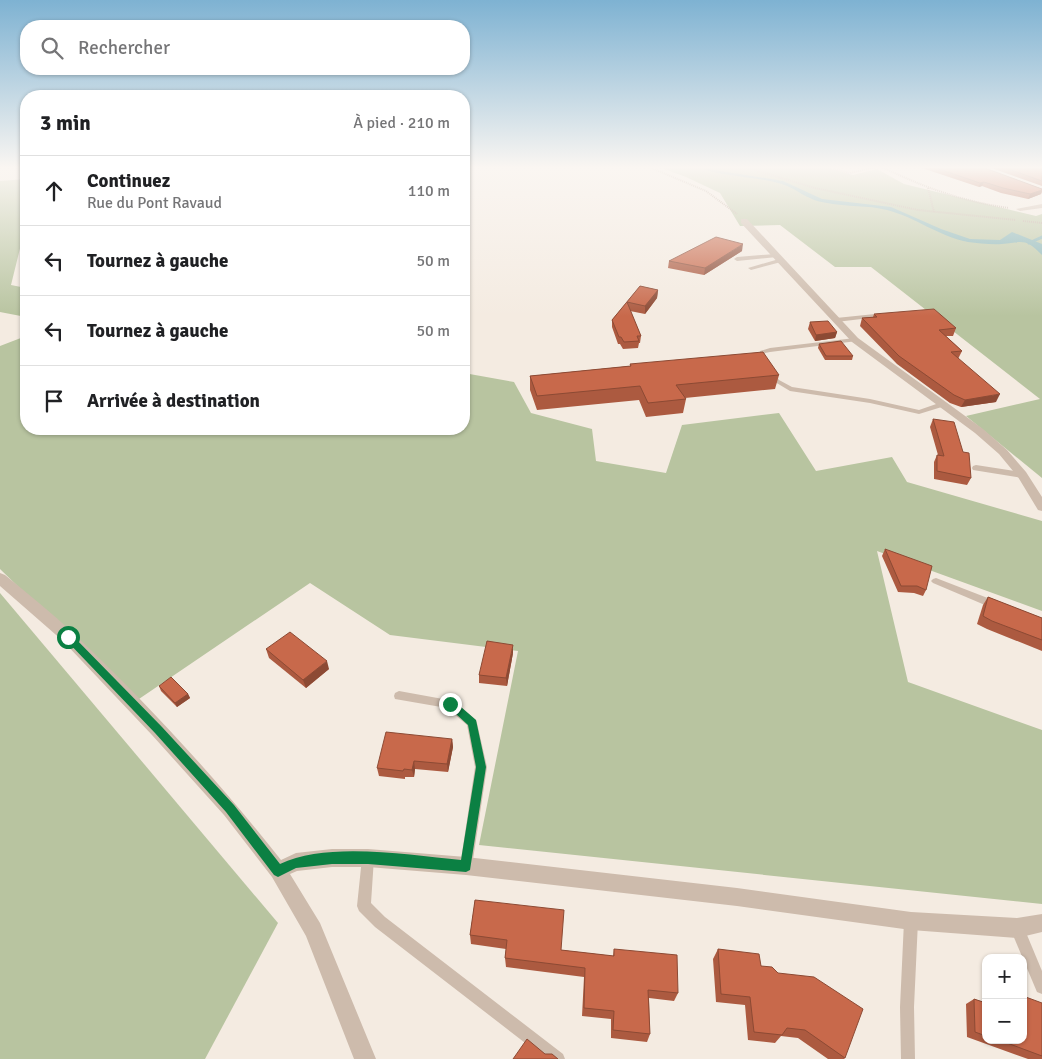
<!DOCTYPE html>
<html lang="fr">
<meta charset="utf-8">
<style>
:root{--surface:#fff;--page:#f2f2f2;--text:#202124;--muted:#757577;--line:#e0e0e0}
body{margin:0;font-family:Signika,sans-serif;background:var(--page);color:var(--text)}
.controls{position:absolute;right:15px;bottom:15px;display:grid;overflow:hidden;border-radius:10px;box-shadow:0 1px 4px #0004}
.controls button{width:45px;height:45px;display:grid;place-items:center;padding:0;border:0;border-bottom:1px solid var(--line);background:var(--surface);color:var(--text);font:25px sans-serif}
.stop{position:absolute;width:15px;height:15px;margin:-11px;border:4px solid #0b8043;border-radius:50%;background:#fff}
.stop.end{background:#0b8043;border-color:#fff;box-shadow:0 1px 5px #0008}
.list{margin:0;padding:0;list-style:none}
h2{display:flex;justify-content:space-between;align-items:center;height:65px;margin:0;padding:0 20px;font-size:21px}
h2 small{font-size:16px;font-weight:400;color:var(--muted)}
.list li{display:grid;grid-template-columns:32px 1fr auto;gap:15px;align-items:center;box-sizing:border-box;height:70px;padding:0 20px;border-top:1px solid var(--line)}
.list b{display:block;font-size:19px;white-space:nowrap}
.list p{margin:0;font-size:16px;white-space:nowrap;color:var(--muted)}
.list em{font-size:16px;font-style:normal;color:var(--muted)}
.icon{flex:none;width:28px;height:28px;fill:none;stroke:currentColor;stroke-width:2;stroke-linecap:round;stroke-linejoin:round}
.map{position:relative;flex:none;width:1042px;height:1059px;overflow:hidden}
.search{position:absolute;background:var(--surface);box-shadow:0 1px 4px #0004;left:20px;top:20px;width:450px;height:55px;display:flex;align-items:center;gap:12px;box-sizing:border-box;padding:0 18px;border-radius:20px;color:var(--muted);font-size:19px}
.panel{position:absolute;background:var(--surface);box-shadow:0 1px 4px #0004;left:20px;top:90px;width:450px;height:345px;border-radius:20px}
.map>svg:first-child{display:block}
.green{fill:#b8c4a0}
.water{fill:#7fb0b2}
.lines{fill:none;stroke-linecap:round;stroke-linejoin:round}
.stream{stroke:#7fb0b2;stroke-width:3}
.path{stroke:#b9a596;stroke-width:2;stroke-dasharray:1 1;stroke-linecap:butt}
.service{fill:#cdbbac;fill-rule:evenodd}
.minor{fill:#cdbbac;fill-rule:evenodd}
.wall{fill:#ac5a40}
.shaded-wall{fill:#8c4a34}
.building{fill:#c8694b;stroke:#8c4a34}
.route{fill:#0b8043}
</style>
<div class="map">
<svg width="1042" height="1059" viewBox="0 0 1042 1059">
<rect width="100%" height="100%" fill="#f4ebe1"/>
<g class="green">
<polygon points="659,167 824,167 853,175 877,169 904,184 1036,216 1042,214 1042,478 966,416 1040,399 871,267 835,267 780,225 740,226 720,193 686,177"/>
<polygon points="26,179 26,224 11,285 26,288 26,317 0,312 0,181"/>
<polygon points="26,336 26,429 464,429 464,373 514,382 531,413 592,429 596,461 666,473 682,425 779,413 816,471 892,457 907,482 1042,521 1042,611 877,551 908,682 1042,730 1042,904 479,845 518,651 390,635 310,583 136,701 0,569 0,346"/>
<polygon points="0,593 278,923 205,1059 0,1059"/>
</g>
<path class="water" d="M 697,167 L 783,181 L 822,199 L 891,207 L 941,229 L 970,239 L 1000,240 L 1012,232 L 1042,244 L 1042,255 C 1025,238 1023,242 1002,244 C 991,245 978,243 968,242 C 938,236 915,217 887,210 C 867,205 847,207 827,203 C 805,200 796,187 778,183 C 752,176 723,177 697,167 Z"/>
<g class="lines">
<polyline class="stream" points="1029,243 1042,237"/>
<g class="path">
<polyline points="649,167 706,191 737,214"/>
<polyline points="744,167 815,188 918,210 1016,220"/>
<polyline points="825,167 850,173 876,167"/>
<path d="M 882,167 C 923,187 964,202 1009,208"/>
<polyline points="928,188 934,212"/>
<polyline points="1023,221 1042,223"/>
</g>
<g class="service">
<polygon points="775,254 778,256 777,257 737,261 734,259 737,257"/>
<polygon points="779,259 782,261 781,262 751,270 748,268"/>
<polygon points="885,313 887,314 887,316 836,322 833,320 836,318"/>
<polygon points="855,338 857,339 857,341 770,352 765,353 764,360 779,380 792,387 870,399 919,410 942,402 945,402 945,406 919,414 870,403 790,391 775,382 758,360 760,351 770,348"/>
<polygon points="976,465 1022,472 1026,475 1022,478 973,470 972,468 973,466"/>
<polygon points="936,578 998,602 1000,605 998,608 992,608 933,583 931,581 933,579"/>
<polygon points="399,691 454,701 476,720 477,723 487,767 472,866 470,870 466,872 462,870 460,866 475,767 467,725 447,708 395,699 394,696 395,693"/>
<polygon points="368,852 372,854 374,858 371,903 385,917 563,1054 565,1059 546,1059 375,927 359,911 357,906 362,858 364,854"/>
<polygon points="911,914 916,916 918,921 914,1007 915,1059 901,1059 900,1007 904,921 906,916"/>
<polygon points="1017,921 1022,923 1042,971 1042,994 1037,992 1010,928 1012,923"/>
</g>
<g class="minor">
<polygon points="1042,204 1042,208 1020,211 1016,209"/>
<polygon points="741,219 747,219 858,338 983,429 1007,450 1026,472 1042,497 1042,511 1038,510 1018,477 999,454 975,433 852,342 741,223"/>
<path d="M 0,573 L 5,575 C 28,594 52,613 74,634 C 148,704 218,780 281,860 L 296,853 L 332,849 L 368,849 L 466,857 L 737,888 L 911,912 L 1017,918 L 1042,914 L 1042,932 L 1017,938 L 911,930 L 737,906 L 466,875 L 368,867 L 332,867 L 297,871 L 290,874 L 320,923 L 376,1059 L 354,1059 L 306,936 L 272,877 L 224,815 L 152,735 L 63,641 L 0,586 Z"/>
</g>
</g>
<g class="wall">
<polygon points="919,167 982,167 1042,189 1042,192 1041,194 1028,199 1001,193 982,186 979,187"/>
<polygon points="989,167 1042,167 1042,186"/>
<polygon points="742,251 704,275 668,268 669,261"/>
<polygon points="640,286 658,290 657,298 645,314 630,311 641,336 640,343 639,343 638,348 623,349 620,344 618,344 612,327 612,320"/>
<polygon points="874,314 956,328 953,336 946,336 962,351 958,359 996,402 961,407 950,403 897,364 860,326 862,318 873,317"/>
<polygon points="810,322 837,332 835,338 815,341 808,329"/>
<polygon points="819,344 853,356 852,360 825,360 818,348"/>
<polygon points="630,364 779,375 775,389 685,398 686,399 683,413 646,417 639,400 537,410 530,390 530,376 630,366"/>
<polygon points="933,419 971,478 967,485 934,479 934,462 937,455 938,455 930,427"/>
<polygon points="885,549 926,590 923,596 914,593 898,592 882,556"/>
<polygon points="988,597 1042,618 1042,651 987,629 977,624 983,605"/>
<polygon points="266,649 329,669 306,688 269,658"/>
<polygon points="513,653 507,686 479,683 479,675"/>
<polygon points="159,686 188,694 190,698 177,707 161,691"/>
<polygon points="452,739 453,747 448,772 415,769 414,777 405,777 405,779 379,776 377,768"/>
<polygon points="475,900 561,950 613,956 614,949 678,993 674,1001 649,998 650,1034 647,1042 611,1038 611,1019 582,1016 584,977 506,967 505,958 506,949 471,944 470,935"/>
<polygon points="718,949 761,966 845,1058 844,1059 828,1059 798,1038 781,1036 775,1043 748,1040 745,1005 716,1002 713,959"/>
<polygon points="974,999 986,1003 986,1040 1023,1040 1042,1003 1042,1059 1028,1059 967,1037 966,1004"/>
</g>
<g class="shaded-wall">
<polygon points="984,182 982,186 979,187 980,183"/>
<polygon points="1042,190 1041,194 1028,199 1030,194"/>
<polygon points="743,244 742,251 704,275 705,268"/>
<polygon points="658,290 657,298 645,314 645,306"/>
<polygon points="837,332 835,338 815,341 816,335"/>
<polygon points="1000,394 996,402 961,407 965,400"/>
<polygon points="513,645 513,653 507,686 506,678"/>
<polygon points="327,661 329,669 306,688 303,680"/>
<polygon points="188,694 190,698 177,707 175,703"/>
<polygon points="452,739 453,747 448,772 447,764"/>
<polygon points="414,761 415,769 414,777 412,770"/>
</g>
<g class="building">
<polygon points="933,167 982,167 1042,189 1042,190 1030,194 1003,188 984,182 980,183"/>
<polygon points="1003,167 1042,167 1042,181"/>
<polygon points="716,237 743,244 705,268 669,261"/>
<polygon points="640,286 658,290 645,306 627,302 641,336 637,336 639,341 624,342 621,337 619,337 612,320"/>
<polygon points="934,309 956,328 939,330 962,351 951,352 1000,394 965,400 954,395 899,356 862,318 877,317 874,314"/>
<polygon points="828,321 837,332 816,335 810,322"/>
<polygon points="841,341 853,356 826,356 819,344"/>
<polygon points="763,352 779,375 676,385 686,399 648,403 640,386 537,396 530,376 631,366 630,364"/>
<polygon points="933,419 954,422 963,452 969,453 971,478 937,471 937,455 944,456"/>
<polygon points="885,549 932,566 926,590 917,586 901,586"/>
<polygon points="988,597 1042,618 1042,640 992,621 983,616"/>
<polygon points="290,632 327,661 303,680 266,649"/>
<polygon points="487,641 513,645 506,678 479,675"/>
<polygon points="171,677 188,694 175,703 159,686"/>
<polygon points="386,732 452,739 447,764 414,761 412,770 404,769 403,771 377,768"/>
<polygon points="475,900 564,910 561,950 614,956 614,949 677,955 678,993 648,990 650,1034 613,1030 614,1011 584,1008 585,968 505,958 507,940 470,935"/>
<polygon points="718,949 759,954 761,966 772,967 778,973 814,977 863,1009 845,1058 805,1030 787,1028 782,1035 754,1032 750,997 721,994"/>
<polygon points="1023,996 1042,1003 1042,1056 999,1040 1023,1040"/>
<polygon points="974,999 986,1003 986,1036 975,1032"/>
<polygon points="527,1039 545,1054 552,1054 558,1059 513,1059"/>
</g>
<linearGradient id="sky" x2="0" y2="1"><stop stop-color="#7eb2d2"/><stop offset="0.53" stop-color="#faf6f2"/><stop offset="1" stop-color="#faf6f2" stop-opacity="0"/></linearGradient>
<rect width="1042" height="316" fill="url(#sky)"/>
<path class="route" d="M 68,633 L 71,634 L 162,727 L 234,805 L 280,864 C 327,841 409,855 461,860 L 476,767 L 468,725 L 445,704 L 446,701 L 454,701 L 476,720 L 486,767 L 470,870 L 466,872 L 368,864 L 332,864 L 296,868 L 278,877 L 274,875 L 226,812 L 155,733 L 65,639 L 65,634 Z"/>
</svg>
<div class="controls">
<button>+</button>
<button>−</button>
</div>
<div class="stop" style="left:68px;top:637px"></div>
<div class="stop end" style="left:450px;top:704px"></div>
<div class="search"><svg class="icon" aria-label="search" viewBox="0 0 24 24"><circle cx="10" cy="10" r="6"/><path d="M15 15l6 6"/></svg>Rechercher</div>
<section class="panel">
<h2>3 min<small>À pied · 210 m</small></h2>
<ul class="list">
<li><svg class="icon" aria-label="ahead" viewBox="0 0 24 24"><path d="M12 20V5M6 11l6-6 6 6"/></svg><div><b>Continuez</b><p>Rue du Pont Ravaud</p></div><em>110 m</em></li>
<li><svg class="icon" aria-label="left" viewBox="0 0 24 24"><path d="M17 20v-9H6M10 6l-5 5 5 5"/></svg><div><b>Tournez à gauche</b></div><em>50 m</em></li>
<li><svg class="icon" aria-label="left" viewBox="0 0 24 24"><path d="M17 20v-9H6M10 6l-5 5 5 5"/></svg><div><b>Tournez à gauche</b></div><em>50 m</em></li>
<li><svg class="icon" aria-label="arrive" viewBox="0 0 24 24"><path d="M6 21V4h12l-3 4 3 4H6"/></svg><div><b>Arrivée à destination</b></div></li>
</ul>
</section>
</div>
